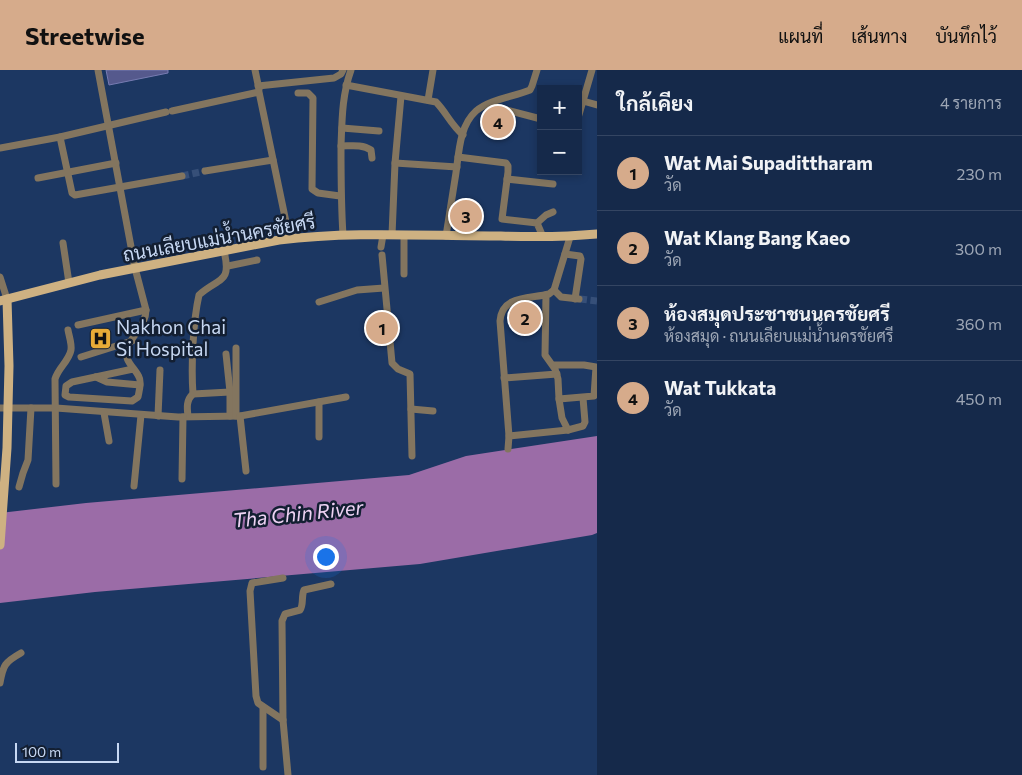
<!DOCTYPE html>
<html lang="th">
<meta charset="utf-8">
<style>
:root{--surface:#15294a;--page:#223554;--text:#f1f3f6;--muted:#9da6b5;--line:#344562;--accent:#d6ab8b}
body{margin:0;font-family:Commissioner,Sarabun,sans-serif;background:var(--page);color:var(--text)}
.controls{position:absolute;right:15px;top:15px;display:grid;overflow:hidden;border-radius:0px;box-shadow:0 2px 8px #0003}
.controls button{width:45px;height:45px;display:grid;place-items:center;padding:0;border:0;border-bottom:1px solid var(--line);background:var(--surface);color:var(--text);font:25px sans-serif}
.scale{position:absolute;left:15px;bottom:12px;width:104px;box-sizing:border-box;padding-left:5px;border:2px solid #c7d8f3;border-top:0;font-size:14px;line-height:18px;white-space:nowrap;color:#c7d8f3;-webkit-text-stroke:4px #131f32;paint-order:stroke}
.you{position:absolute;left:325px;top:486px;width:18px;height:18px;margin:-12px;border:4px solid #fff;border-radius:50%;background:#1a73e8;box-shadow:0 0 0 8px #1a73e833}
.badge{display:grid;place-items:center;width:32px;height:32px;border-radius:50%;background:var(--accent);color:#111;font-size:16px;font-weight:700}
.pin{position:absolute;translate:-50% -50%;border:2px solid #fff;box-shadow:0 1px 5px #0006}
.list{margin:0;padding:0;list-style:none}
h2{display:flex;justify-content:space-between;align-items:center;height:65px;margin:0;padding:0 20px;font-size:21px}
h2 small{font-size:16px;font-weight:400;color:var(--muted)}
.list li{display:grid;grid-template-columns:32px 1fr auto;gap:15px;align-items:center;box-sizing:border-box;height:75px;padding:0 20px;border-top:1px solid var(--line)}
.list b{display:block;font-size:19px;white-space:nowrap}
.list p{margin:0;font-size:16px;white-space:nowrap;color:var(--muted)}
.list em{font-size:16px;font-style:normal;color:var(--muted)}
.map{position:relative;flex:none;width:597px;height:705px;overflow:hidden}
header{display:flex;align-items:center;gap:30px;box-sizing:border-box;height:70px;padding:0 25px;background:var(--accent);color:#111}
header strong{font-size:24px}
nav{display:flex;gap:28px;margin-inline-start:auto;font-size:18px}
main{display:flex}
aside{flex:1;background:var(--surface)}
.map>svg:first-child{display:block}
.water{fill:#9b6ca7}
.building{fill:#55598d;stroke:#777cb2}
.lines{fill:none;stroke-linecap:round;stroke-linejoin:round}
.minor-tunnel{stroke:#364f78;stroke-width:7;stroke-dasharray:7 3.5;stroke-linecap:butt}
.minor{stroke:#83755f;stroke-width:7}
.major{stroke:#ceb182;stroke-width:9}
.labels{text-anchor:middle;stroke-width:5;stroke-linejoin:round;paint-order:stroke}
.street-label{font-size:19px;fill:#c7d8f3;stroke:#131f32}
.poi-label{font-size:19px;fill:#c7d8f3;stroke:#131f32;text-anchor:start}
.water-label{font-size:20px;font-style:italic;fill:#eed3f4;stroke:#131f32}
</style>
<header>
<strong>Streetwise</strong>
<nav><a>แผนที่</a><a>เส้นทาง</a><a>บันทึกไว้</a></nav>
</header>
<main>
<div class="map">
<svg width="597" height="705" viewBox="0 0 597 705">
<rect width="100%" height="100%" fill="#1c3762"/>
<polygon class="water" points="597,366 597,463 592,465 420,494 95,522 0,533 0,443 86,433 409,405 466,386"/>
<polygon class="building" points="106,0 168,0 168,3 109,15"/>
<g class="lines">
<g class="minor-tunnel">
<polyline points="182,106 205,101"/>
<polyline points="580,229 597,231"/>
</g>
<g class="minor">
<path d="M 98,0 L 135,198 L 146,240 C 146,256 132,264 127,279 C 123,290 135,298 139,307 C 142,312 139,321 138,327 L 132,331 L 69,327 L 65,325 L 66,316 L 72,312 L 133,299"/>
<polyline points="255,0 259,19"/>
<path d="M 346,15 L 436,32 C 446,42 451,55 463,65"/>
<polyline points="258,16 334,8 341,4 343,0"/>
<polyline points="298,23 308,23 313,28 312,119 318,123 340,126"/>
<polyline points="428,30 433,0"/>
<polyline points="583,31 597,35"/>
<polyline points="488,35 541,49"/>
<polyline points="172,41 259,22 286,152"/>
<polyline points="578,48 592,0"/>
<polyline points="342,58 379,61"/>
<polyline points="60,67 72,123 75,125 182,106"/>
<path d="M 341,76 C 351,76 362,74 371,80 L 372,88"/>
<polyline points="0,78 60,67 166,42"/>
<polyline points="458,87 506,93 508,96 508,102 502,149 537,153 543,167"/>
<polyline points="395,93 457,97"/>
<polyline points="205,101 273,90"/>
<polyline points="38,108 116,93"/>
<polyline points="507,109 553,114"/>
<polyline points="537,153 546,145 553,142"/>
<path d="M 343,165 C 341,135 341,106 341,76 C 342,50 342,25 351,0"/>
<polyline points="392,165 395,93 401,26"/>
<polyline points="404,165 404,204"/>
<path d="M 446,166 C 449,147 452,128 455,109 C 459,87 458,57 476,41 C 490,29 513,27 530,20 L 532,16 L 537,0"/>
<polyline points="63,173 69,213"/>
<polyline points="381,177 383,165"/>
<polyline points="565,184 580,186 581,189 575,229"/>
<polyline points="382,185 392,293 398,299 410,304 412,386"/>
<polyline points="228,196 257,190"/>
<polyline points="0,207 7,229"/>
<polyline points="554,220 561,227 579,229"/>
<polyline points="546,225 545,285 555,299 558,309 559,329 594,326 596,297 584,295 553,295"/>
<polyline points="319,232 357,220 384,218"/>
<polyline points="78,255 146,240"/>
<polyline points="226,284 230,322 230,346"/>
<polyline points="81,287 132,271"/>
<polyline points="96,307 107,312 140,315"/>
<polyline points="504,308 557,304"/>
<path d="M 193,324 C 191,297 193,251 199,225 C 219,207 232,214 224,181"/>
<polyline points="559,329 562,348 568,360"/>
<polyline points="319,332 319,367"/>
<polyline points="0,338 56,338 178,347 240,346 346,327"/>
<polyline points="411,339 433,341"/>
<polyline points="104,343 109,371"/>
<polyline points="158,346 160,300"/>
<path d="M 188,346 C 187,338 186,330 193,324 L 230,322"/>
<polyline points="236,346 236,278"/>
<polyline points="240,346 246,401"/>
<polyline points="509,366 568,360 583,356 585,352 583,328"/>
<path d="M 508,379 L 509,366 L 500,251 C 502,225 529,229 549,224 L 554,220 L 570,167"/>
<polyline points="182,409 183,347"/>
<path d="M 56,414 L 55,309 C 58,298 69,291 71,280 C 72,274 69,266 68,260"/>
<polyline points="134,416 141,345"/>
<polyline points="19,417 23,403 28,390 31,338"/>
<polyline points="283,508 252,513 250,521 256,626 258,633 283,650"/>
<path d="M 0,613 C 3,595 5,592 21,583"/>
<polyline points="263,637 263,697"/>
<path d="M 288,705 L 283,650 L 282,551 L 285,544 L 300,540 C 304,534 301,527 304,520 L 331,514"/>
</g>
<g class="major">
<path d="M 0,231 L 100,205 L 279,170 C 353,161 427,166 501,166 C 533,167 565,167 597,164"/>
<polyline points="0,475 7,378 9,296 7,229"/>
</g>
</g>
<defs>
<symbol id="hospital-square" viewBox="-11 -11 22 22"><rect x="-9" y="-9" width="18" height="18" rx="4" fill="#e8ab37" stroke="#131f32"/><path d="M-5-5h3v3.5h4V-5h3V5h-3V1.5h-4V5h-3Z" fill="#111"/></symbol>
</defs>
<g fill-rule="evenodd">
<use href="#hospital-square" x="88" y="256" width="25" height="25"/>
</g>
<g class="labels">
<g class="street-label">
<text transform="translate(219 168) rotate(-10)" y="7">ถนนเลียบแม่น้ำนครชัยศรี</text>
</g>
<g class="poi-label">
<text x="116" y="264">Nakhon Chai<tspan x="116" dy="22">Si Hospital</tspan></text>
</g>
<g class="water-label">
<text transform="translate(298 444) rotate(-6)" y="7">Tha Chin River</text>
</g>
</g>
</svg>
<div class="controls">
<button>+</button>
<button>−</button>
</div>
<div class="scale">100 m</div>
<div class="you"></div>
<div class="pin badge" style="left:382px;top:258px">1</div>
<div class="pin badge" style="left:525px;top:248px">2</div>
<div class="pin badge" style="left:466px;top:146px">3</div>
<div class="pin badge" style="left:498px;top:52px">4</div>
</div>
<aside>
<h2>ใกล้เคียง<small>4 รายการ</small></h2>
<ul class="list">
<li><span class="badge">1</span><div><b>Wat Mai Supadittharam</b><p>วัด</p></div><em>230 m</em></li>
<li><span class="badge">2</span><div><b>Wat Klang Bang Kaeo</b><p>วัด</p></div><em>300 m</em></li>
<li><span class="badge">3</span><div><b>ห้องสมุดประชาชนนครชัยศรี</b><p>ห้องสมุด · ถนนเลียบแม่น้ำนครชัยศรี</p></div><em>360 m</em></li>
<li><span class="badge">4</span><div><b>Wat Tukkata</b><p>วัด</p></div><em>450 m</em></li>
</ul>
</aside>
</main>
